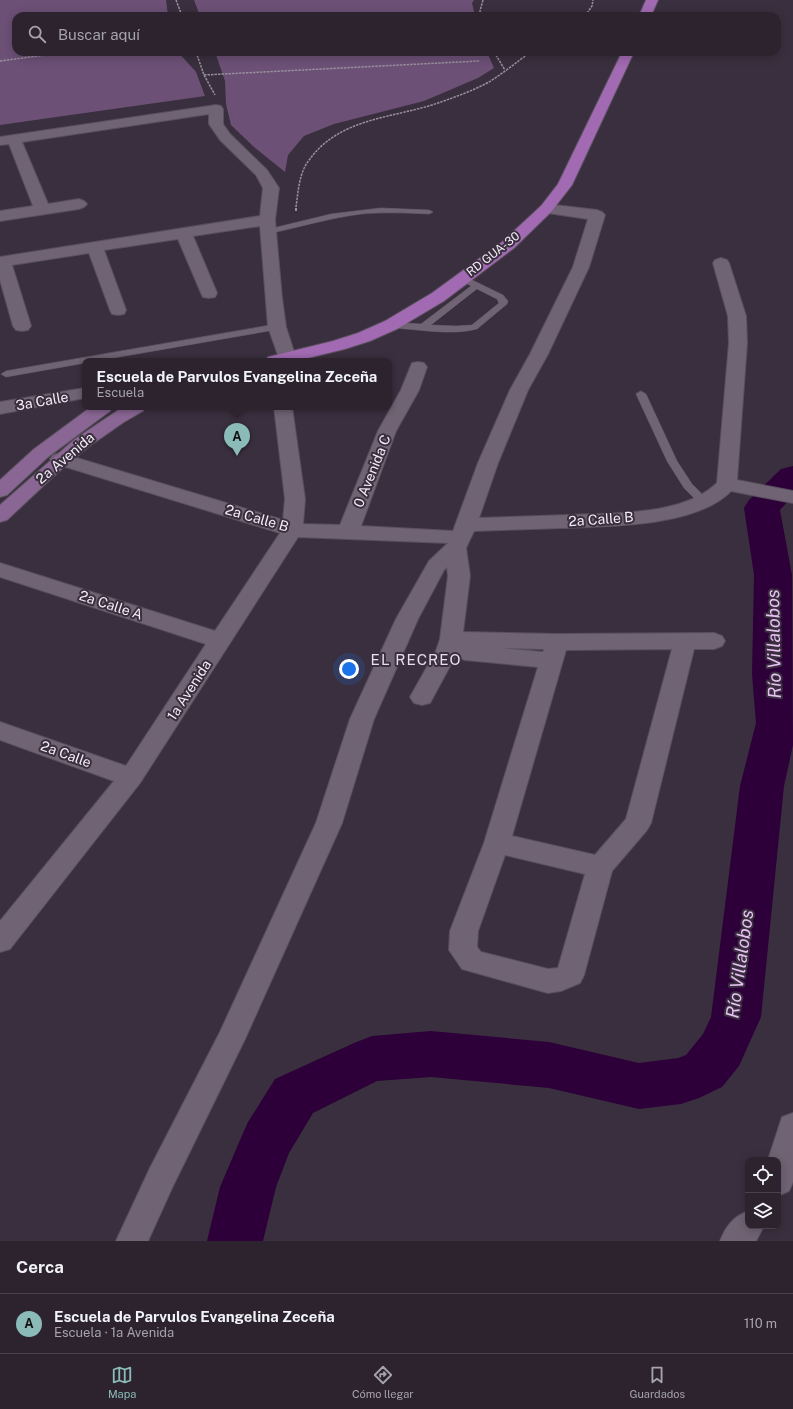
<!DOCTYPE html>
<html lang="es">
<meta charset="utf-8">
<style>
:root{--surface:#2c232e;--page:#342b36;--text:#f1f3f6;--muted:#a6a4aa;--line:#48404a;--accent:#8bbbb9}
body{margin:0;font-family:"Public Sans",sans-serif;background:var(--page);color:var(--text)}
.controls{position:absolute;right:12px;bottom:12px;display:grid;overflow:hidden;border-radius:8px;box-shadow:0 2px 10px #0003}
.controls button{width:36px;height:36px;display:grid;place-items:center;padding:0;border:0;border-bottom:1px solid var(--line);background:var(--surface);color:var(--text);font:20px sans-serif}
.you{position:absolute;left:349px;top:669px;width:14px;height:14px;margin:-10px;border:3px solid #fff;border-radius:50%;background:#1a73e8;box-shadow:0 0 0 6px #1a73e833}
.badge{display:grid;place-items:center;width:26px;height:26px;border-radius:50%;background:var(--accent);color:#111;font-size:13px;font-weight:700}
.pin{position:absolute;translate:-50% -33px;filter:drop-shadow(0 1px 2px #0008)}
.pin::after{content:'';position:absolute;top:21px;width:14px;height:12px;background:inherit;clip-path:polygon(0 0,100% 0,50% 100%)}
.popup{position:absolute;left:82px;top:358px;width:310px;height:52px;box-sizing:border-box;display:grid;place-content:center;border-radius:8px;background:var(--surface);filter:drop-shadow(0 1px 3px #0005);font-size:13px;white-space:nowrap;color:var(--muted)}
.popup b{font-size:15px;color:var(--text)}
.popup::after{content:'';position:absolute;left:50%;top:100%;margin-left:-8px;border:8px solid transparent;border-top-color:var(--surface)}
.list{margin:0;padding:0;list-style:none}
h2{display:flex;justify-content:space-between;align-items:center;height:52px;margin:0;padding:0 16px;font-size:17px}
h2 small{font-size:13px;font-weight:400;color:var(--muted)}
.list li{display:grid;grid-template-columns:26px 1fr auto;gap:12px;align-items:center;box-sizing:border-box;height:60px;padding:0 16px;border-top:1px solid var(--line)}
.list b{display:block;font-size:15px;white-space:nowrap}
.list p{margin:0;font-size:13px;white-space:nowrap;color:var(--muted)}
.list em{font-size:13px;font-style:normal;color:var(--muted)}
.icon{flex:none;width:22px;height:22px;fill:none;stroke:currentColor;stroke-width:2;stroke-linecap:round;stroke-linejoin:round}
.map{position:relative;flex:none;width:793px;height:1241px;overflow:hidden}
.search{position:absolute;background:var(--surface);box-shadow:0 2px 10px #0003;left:12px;right:12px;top:12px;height:44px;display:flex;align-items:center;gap:10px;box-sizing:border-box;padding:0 14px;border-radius:12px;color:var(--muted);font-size:15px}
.sheet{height:112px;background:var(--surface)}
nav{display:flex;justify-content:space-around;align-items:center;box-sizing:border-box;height:56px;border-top:1px solid var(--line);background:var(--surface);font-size:11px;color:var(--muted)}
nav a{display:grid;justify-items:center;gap:2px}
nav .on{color:var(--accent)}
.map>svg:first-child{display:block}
.green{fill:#6c5076}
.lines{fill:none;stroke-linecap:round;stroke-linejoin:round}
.river{fill:#2d0039;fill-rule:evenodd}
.lane-casing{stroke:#584f5c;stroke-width:1}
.street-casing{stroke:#584f5c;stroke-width:2}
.secondary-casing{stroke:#584f5c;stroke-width:2}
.primary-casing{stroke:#584f5c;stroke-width:2}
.path-far1{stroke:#988f9c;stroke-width:1.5;stroke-dasharray:2.5 1;stroke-linecap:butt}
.path{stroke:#988f9c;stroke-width:2;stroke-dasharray:3 1.5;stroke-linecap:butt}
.lane{fill:#706374;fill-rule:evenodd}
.street{fill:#706374;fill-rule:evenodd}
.secondary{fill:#896693;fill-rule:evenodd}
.primary{fill:#a16ab2;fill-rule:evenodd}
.labels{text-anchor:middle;stroke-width:4;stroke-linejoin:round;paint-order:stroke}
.far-street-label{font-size:12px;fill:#f4edf7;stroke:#3a2f3e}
.street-label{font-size:14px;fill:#f4edf7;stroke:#3a2f3e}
.neighbourhood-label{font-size:15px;letter-spacing:1px;fill:#eadbef;stroke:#3a2f3e}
.near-water-label{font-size:18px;font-style:italic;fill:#e8c1f5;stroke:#3a2f3e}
</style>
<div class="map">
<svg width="793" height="1241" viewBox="0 0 793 1241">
<rect width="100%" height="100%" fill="#3a2f3e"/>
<g class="green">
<polygon points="0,0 166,0 168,16 16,16 16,52 178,52 196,72 205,96 0,125"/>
<polygon points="194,0 474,0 472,3 475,16 200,16"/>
<polygon points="215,52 487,52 494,68 478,78 424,101 334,124 304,136 288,155 285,172 254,147 231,125 226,104 225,81"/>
</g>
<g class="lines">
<polygon class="river" points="793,466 793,496 780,510 792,575 793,745 784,786 761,1017 739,1066 722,1087 699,1098 681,1104 639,1109 549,1088 431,1077 377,1081 313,1113 289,1153 276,1187 263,1241 207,1241 220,1187 240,1140 248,1122 275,1079 354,1043 372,1036 431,1031 549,1042 639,1063 678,1058 686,1055 703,1034 711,1017 740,786 756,723 752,674 754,575 744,508 749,500 781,469"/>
<defs>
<g id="lane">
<path d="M 381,208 L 429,210 L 433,212 L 429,214 C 406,213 384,212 361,214 C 330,218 299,227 268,234 L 264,232 L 265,230 L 331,214 Z"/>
<path d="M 460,277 L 466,277 L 503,295 L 508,301 L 507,304 L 477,329 C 450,336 419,329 391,328 L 387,325 L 391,322 L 421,324 L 471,286 L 459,279 ZM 477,289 L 497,299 L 499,303 L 472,325 L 456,326 L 431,325 Z"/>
<polygon points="277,324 280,325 281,327 280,329 96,361 85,361 85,363 6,377 1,374 6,371"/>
<polygon points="641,391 646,394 677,461 692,484 707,499 708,501 707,503 699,503 684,488 667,461 636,394"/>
</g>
<g id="street">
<polygon points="216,105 221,106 223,109 223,124 230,134 267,170 279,188 275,220 282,298 286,327 296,358 294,361 280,361 268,327 260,226 193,236 217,293 215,297 209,298 203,297 201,293 178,239 104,250 126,310 124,314 118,315 112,314 110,310 89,253 12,265 31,326 28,330 22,331 16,330 13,326 0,280 0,257 260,216 263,188 256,175 220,140 209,124 209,114 22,142 48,204 79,199 84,201 87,204 84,207 79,209 0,221 0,211 33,206 9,144 0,145 0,137"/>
<path d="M 546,204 L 597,210 L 602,212 L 605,215 L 589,267 L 548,354 L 528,390 L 498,463 L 479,518 C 508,517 538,516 568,515 C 613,513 683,516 717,483 L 729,343 L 728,316 L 713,263 L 715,260 L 721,258 L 727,260 L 729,263 L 746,316 L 747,343 L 737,480 L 793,491 L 793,503 L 731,491 C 696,527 610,526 562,528 C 533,529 503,530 474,531 L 466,548 L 470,576 L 463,632 L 557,634 L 714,633 L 722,636 L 725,641 L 722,646 L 714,649 L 694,649 L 651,823 L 647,830 L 612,871 L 584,975 L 580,983 L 561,991 L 548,993 L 462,969 L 449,950 L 450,931 L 484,843 L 538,667 L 465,660 L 457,657 L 456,655 L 430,703 L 422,705 L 414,703 L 410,697 L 436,651 L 440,639 L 448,576 L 447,567 L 444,570 L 418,619 L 374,719 L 342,823 L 245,1039 L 172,1188 L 148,1241 L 116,1241 L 150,1168 L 220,1032 L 316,823 L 350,719 L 396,619 L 429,561 L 448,543 L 298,537 L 140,783 L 10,949 L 0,952 L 0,921 L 114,781 L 0,740 L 0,722 L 126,766 L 206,644 L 0,577 L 0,563 L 215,631 L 280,533 L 53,463 L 50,459 L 53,455 L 60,453 L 67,455 L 283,520 L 285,499 L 274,407 L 292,407 L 305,499 L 303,524 L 340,525 L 378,431 L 401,390 L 412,363 L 418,362 L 424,363 L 427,367 L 419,390 L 396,431 L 361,526 L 453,531 L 478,463 L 510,390 L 530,354 L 573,267 L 588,219 L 541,212 L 538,209 L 541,206 ZM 501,648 L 544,649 L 543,652 ZM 672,649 L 626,819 L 595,855 L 512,836 L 566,650 ZM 505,855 L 585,874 L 558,968 L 548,969 L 481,952 L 477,947 L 478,931 Z"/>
<polygon points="85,388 85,398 0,414 0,402"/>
<polygon points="793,1113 793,1182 789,1191 778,1196 778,1160 768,1160 782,1117"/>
<path d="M 748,1211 L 748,1226 L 764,1226 L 756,1241 L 720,1241 C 726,1226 733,1217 748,1211 Z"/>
</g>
<g id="secondary">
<polygon points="91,407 112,407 110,411 48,457 7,495 0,497 0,480 34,449"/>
<polygon points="123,407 145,407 143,411 124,422 88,447 55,475 7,520 0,522 0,505 75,439"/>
</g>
<g id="primary">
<polygon points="646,0 658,0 651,16 639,16"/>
<polygon points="622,52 634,52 572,185 551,212 514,248 444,301 397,329 370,341 345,349 296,361 265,361 268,357 333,341 358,333 385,321 432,293 502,242 541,206 558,184"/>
</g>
</defs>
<use href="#lane" class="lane-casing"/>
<use href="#street" class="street-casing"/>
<use href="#secondary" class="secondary-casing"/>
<use href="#primary" class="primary-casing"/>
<g class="path-far1">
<polyline points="176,0 182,16"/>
<polyline points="481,16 480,11 483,0"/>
<polyline points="585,16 592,6 593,0"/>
<polyline points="196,52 204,75 215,95"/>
<polyline points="494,52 505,70"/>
<polyline points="0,61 68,52"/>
<polyline points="204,75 479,61"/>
<path d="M 296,207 C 298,193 299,175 307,163 C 338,117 391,119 438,103 C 452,98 467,93 481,86 C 497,79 516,62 531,52"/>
</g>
<polyline class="path" points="296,211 296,206"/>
<use href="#lane" class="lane"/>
<use href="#street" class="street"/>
<use href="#secondary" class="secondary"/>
<use href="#primary" class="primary"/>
</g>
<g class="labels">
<g class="far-street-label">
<text transform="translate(493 254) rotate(-38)" y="4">RD GUA-30</text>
</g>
<g class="street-label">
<text transform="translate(42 401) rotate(-10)" y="5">3a Calle</text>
<text transform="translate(65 458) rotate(-40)" y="5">2a Avenida</text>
<text transform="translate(372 471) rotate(-68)" y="5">0 Avenida C</text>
<text transform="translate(257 518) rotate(16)" y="5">2a Calle B</text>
<text transform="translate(601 519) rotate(-4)" y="5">2a Calle B</text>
<text transform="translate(111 605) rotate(18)" y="5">2a Calle A</text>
<text transform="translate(189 690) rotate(-57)" y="5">1a Avenida</text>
<text transform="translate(66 754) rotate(20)" y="5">2a Calle</text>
</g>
<g class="neighbourhood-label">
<text x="416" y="665">EL RECREO</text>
</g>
<g class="near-water-label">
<text transform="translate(774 644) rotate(-91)" y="6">Río Villalobos</text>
<text transform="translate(740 964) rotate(-82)" y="6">Río Villalobos</text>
</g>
</g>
</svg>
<div class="controls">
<button><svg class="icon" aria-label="locate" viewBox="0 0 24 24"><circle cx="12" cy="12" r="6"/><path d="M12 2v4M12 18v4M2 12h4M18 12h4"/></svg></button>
<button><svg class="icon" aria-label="layers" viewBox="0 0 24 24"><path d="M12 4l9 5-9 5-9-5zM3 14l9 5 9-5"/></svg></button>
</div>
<div class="you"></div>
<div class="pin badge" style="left:237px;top:456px">A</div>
<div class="popup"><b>Escuela de Parvulos Evangelina Zeceña</b>Escuela</div>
<div class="search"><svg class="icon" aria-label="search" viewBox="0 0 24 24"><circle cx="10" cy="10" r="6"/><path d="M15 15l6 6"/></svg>Buscar aquí</div>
</div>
<section class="sheet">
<h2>Cerca<small></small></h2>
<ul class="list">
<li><span class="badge">A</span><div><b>Escuela de Parvulos Evangelina Zeceña</b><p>Escuela · 1a Avenida</p></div><em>110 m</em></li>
</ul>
</section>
<nav>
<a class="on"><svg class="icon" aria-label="map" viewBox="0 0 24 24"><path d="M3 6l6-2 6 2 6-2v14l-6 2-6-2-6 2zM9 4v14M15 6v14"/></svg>Mapa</a>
<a><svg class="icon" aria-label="directions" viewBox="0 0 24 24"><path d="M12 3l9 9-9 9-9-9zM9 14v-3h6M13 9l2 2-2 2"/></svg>Cómo llegar</a>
<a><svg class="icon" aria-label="saved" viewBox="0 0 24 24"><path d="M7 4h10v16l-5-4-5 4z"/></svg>Guardados</a>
</nav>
